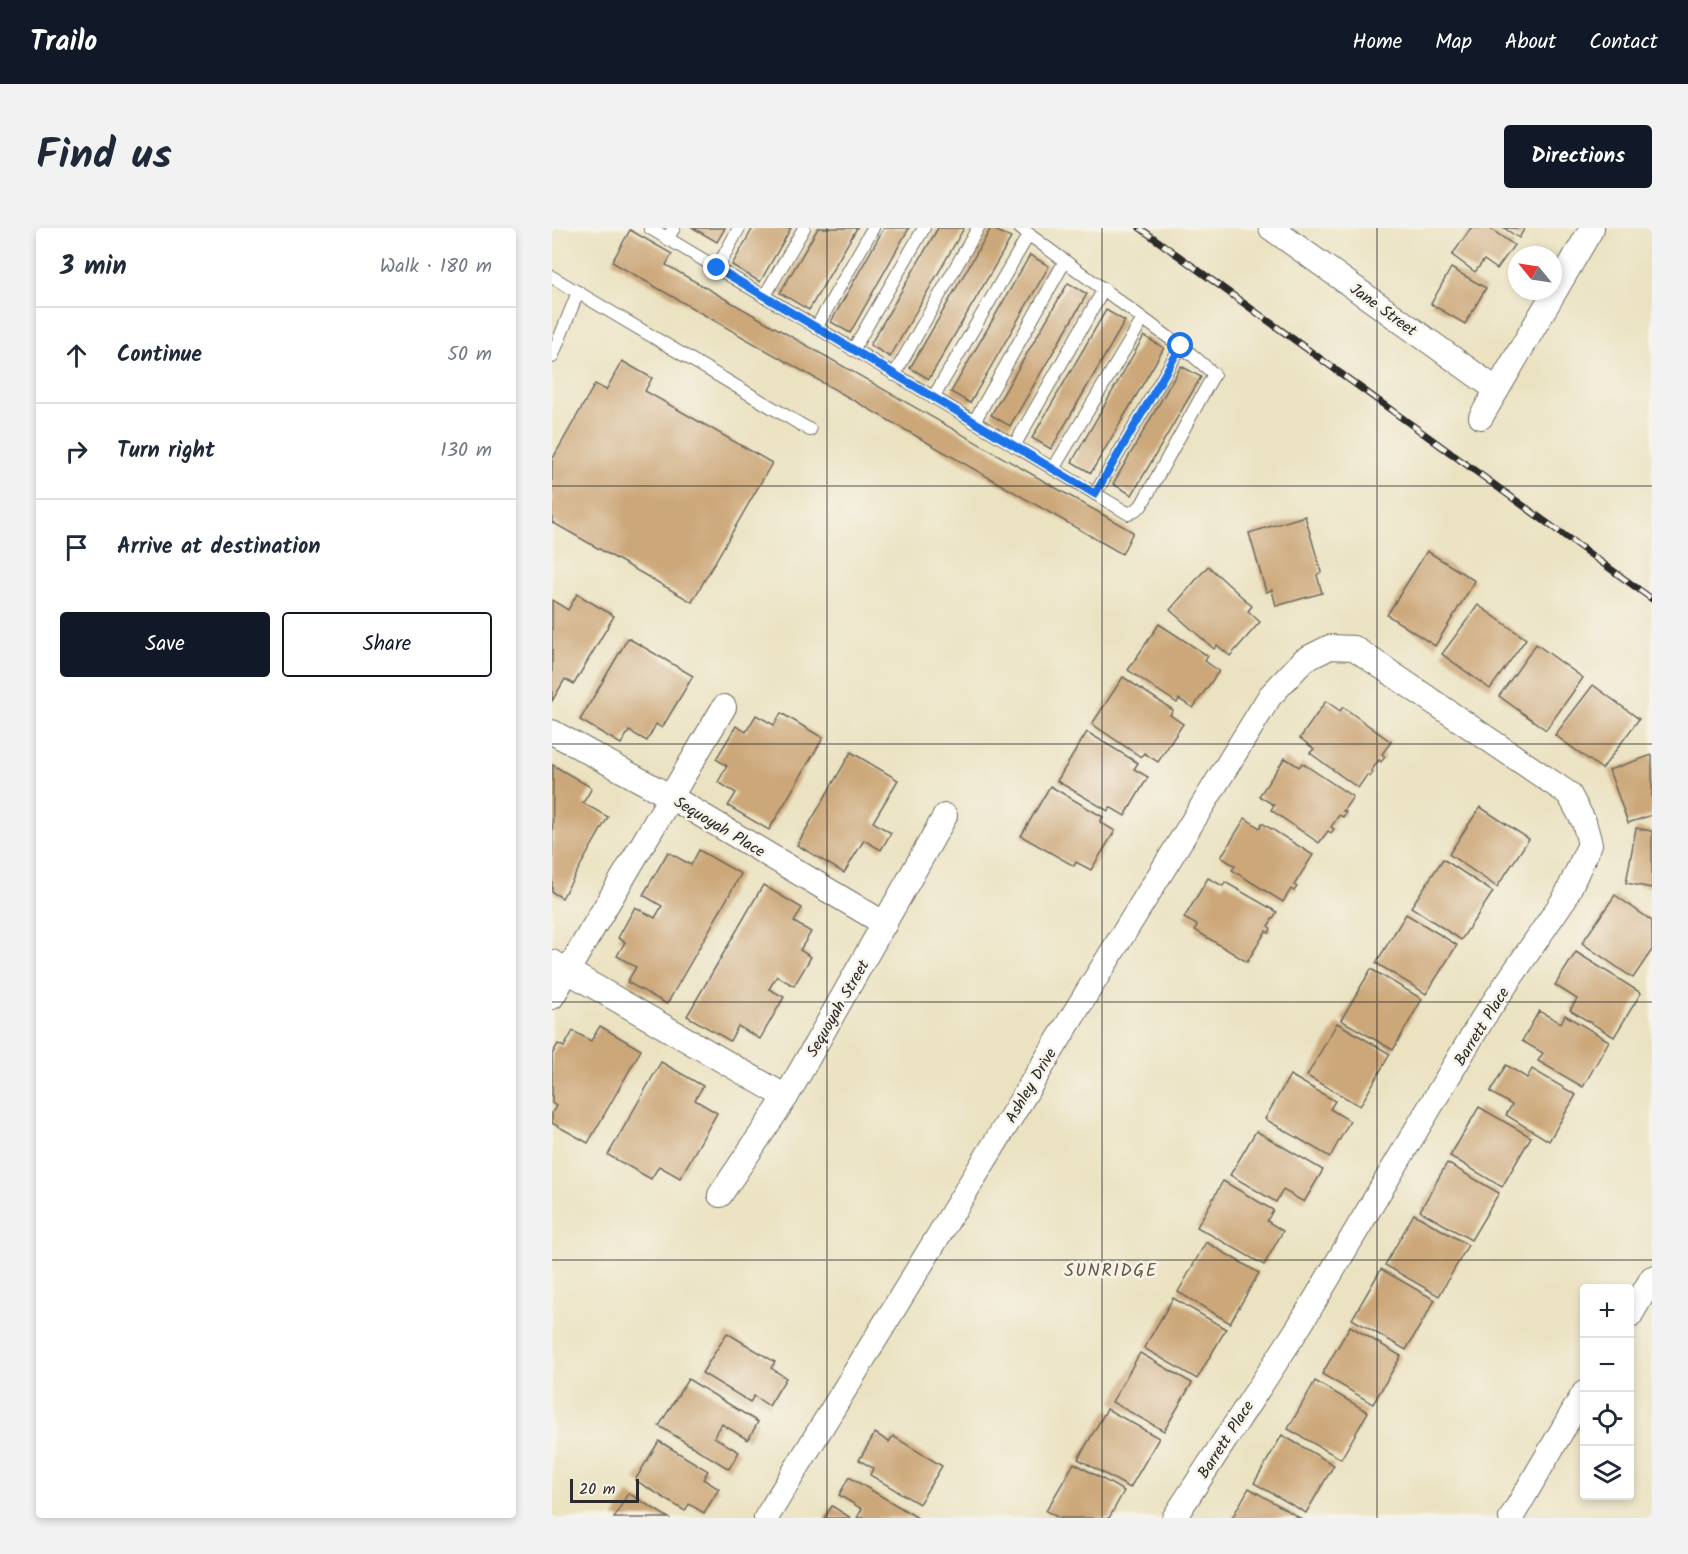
<!DOCTYPE html>
<meta charset="utf-8">
<style>
:root{--surface:#fff;--page:#f2f2f3;--text:#1f2937;--muted:#747a83;--line:#e0e1e3;--accent:#111827}
body{margin:0;font-family:Kalam,sans-serif;background:var(--page);color:var(--text)}
.controls{position:absolute;right:18px;bottom:18px;display:grid;overflow:hidden;border-radius:6px;box-shadow:0 3px 9px #0003}
.controls button{width:54px;height:54px;display:grid;place-items:center;padding:0;border:0;border-bottom:2px solid var(--line);background:var(--surface);color:var(--text);font:30px sans-serif}
.compass{position:absolute;left:956px;top:18px;width:54px;height:54px;border-radius:50%;background:var(--surface);box-shadow:0 3px 9px #0003;rotate:300deg}
.scale{position:absolute;left:18px;bottom:15px;width:69px;box-sizing:border-box;padding-left:6px;border:3px solid #2b2b2b;border-top:0;font-size:16px;line-height:21px;white-space:nowrap;color:#2b2b2b;-webkit-text-stroke:4px #f7f3e8;paint-order:stroke}
.stop{position:absolute;width:18px;height:18px;margin:-14px;border:4px solid #1a73e8;border-radius:50%;background:#fff}
.stop.end{background:#1a73e8;border-color:#fff;box-shadow:0 2px 6px #0008}
.list{margin:0;padding:0;list-style:none}
h2{display:flex;justify-content:space-between;align-items:center;height:78px;margin:0;padding:0 24px;font-size:26px}
h2 small{font-size:20px;font-weight:400;color:var(--muted)}
.list li{display:grid;grid-template-columns:39px 1fr auto;gap:18px;align-items:center;box-sizing:border-box;height:96px;padding:0 24px;border-top:2px solid var(--line)}
.list b{display:block;font-size:22px;white-space:nowrap}
.list em{font-size:20px;font-style:normal;color:var(--muted)}
.actions{display:flex;gap:12px;padding:18px 24px}
.actions a{flex:1;padding:14px 0;border:2px solid var(--accent);border-radius:6px;text-align:center;font-size:21px;color:var(--accent)}
.actions .main{background:var(--accent);color:#fff}
.icon{flex:none;width:33px;height:33px;fill:none;stroke:currentColor;stroke-width:2;stroke-linecap:round;stroke-linejoin:round}
.map{position:relative;flex:none;width:1100px;height:1290px;overflow:hidden;border-radius:6px}
header{display:flex;align-items:center;gap:36px;box-sizing:border-box;height:84px;padding:0 30px;background:var(--accent);color:#fff}
header strong{font-size:28px}
nav{display:flex;gap:33px;margin-inline-start:auto;font-size:21px}
.intro{display:flex;align-items:center;justify-content:space-between;box-sizing:border-box;height:144px;padding:0 36px}
h1{margin:0;font-size:42px}
.button{padding:15px 27px;border-radius:6px;background:var(--accent);color:#fff;font-size:21px;font-weight:700}
main{display:flex;gap:36px;padding:0 36px}
aside{flex:1;background:var(--surface);border-radius:6px;box-shadow:0 3px 9px #0003}
.map>svg:first-child{display:block}
.building{fill:#cca779}
.lines{fill:none;stroke-linecap:round;stroke-linejoin:round}
.service-casing{stroke:#6e6b60;stroke-width:14}
.minor-casing{stroke:#6e6b60;stroke-width:26}
.service{stroke:#fff;stroke-width:12}
.minor{stroke:#fff;stroke-width:24}
.rail-casing{stroke:#2b2b2b;stroke-width:7}
.rail{stroke:#f7f3e8;stroke-width:4.5;stroke-dasharray:14;stroke-linecap:butt}
.route{stroke:#1a73e8;stroke-width:8}
.grid{fill:none;stroke:#2b2b2b;stroke-width:1.5;stroke-opacity:0.55}
.labels{text-anchor:middle;stroke-width:5;stroke-linejoin:round;paint-order:stroke}
.street-label{font-size:16px;fill:#2b2b2b;stroke:#f7f3e8}
.neighbourhood-label{font-size:18px;letter-spacing:1.5px;fill:#635646;stroke:#f7f3e8}
</style>
<header>
<strong>Trailo</strong>
<nav><a>Home</a><a>Map</a><a>About</a><a>Contact</a></nav>
</header>
<div class="intro"><h1>Find us</h1><a class="button">Directions</a></div>
<main>
<aside>
<h2>3 min<small>Walk · 180 m</small></h2>
<ul class="list">
<li><svg class="icon" aria-label="ahead" viewBox="0 0 24 24"><path d="M12 20V5M6 11l6-6 6 6"/></svg><div><b>Continue</b></div><em>50 m</em></li>
<li><svg class="icon" aria-label="right" viewBox="0 0 24 24"><path d="M7 20v-9h11M14 6l5 5-5 5"/></svg><div><b>Turn right</b></div><em>130 m</em></li>
<li><svg class="icon" aria-label="arrive" viewBox="0 0 24 24"><path d="M6 21V4h12l-3 4 3 4H6"/></svg><div><b>Arrive at destination</b></div></li>
</ul>
<div class="actions"><a class="main">Save</a><a>Share</a></div>
</aside>
<div class="map">
<svg width="1100" height="1290" viewBox="0 0 1100 1290">
<rect width="100%" height="100%" fill="#f7f3e8"/>
<filter id="ink" filterUnits="userSpaceOnUse"><feTurbulence type="fractalNoise" baseFrequency=".0167" numOctaves="2"/><feDisplacementMap in="SourceGraphic" scale="12" xChannelSelector="R" yChannelSelector="G"/><feConvolveMatrix kernelMatrix="1 2 1 2 8 2 1 2 1" color-interpolation-filters="sRGB"/></filter>
<filter id="wash" filterUnits="userSpaceOnUse"><feTurbulence type="fractalNoise" baseFrequency=".008" numOctaves="4" result="noise"/><feDisplacementMap in="SourceGraphic" scale="24" xChannelSelector="R" yChannelSelector="G"/><feGaussianBlur stdDeviation="1.35" result="paint"/><feColorMatrix in="noise" values="0 0 0 0 0 0 0 0 0 0 0 0 0 0 0 0 0 1.4 0 .05"/><feComposite in="paint" operator="in"/></filter>
<g filter="url(#wash)">
<rect width="100%" height="100%" fill="#ebe2c1"/>
<g id="blocks">
<g class="building">
<polygon points="141,0 173,0 165,14"/>
<polygon points="201,0 239,0 208,54 180,37"/>
<polygon points="266,0 305,0 257,82 228,65"/>
<polygon points="332,0 357,0 298,105 279,94"/>
<polygon points="386,0 412,0 338,129 318,117"/>
<polygon points="439,0 459,10 377,151 358,140"/>
<polygon points="919,0 937,0 962,17 945,41 932,32 923,44 900,27"/>
<polygon points="952,0 973,0 967,10"/>
<polygon points="78,2 120,26 114,37 581,304 570,326 60,34"/>
<polygon points="478,27 497,38 418,175 399,164"/>
<polygon points="899,40 934,60 913,96 879,76"/>
<polygon points="516,55 535,66 458,198 439,187"/>
<polygon points="554,82 573,93 499,221 480,210"/>
<polygon points="592,108 612,120 539,245 520,234"/>
<polygon points="70,133 100,150 93,163 220,235 140,374 0,294 0,232 43,156 54,162"/>
<polygon points="629,138 649,149 580,267 561,256"/>
<polygon points="753,288 769,344 765,347 770,365 724,378 720,362 714,364 697,305"/>
<polygon points="875,323 923,353 883,418 835,387"/>
<polygon points="656,338 700,378 696,383 708,394 678,428 665,417 662,421 618,382"/>
<polygon points="25,366 62,388 22,456 13,451 0,473 0,372 16,382"/>
<polygon points="926,377 974,411 938,461 890,426"/>
<polygon points="607,396 656,428 653,433 667,443 641,480 627,471 625,475 576,442"/>
<polygon points="76,410 141,448 110,500 104,496 95,513 77,503 69,516 28,492"/>
<polygon points="984,416 1031,450 994,502 947,468"/>
<polygon points="571,449 621,482 618,487 631,496 606,534 592,525 589,529 540,496"/>
<polygon points="1041,457 1087,491 1050,541 1003,507"/>
<polygon points="774,473 788,483 791,479 839,514 830,526 833,529 829,534 827,532 819,543 821,544 818,549 815,547 806,560 758,525 762,521 748,510"/>
<polygon points="229,485 271,510 217,602 176,578 184,565 166,554 175,538 164,531 184,498 194,504 204,487 222,497"/>
<polygon points="535,504 586,535 582,541 596,549 573,588 558,579 556,583 505,553"/>
<polygon points="299,524 346,552 321,594 339,605 329,622 312,612 292,645 245,617"/>
<polygon points="1100,527 1100,587 1076,595 1057,542"/>
<polygon points="733,530 747,539 750,535 801,569 791,583 794,584 791,589 787,587 779,599 782,601 779,605 776,603 767,615 719,582 722,577 707,568"/>
<polygon points="1,537 40,560 31,575 56,589 10,670 0,664"/>
<polygon points="498,558 551,589 548,594 563,603 539,642 524,634 522,638 469,608"/>
<polygon points="928,579 977,611 945,659 897,626"/>
<polygon points="693,590 708,600 710,595 761,627 742,657 745,659 742,663 739,661 731,674 680,642 683,638 669,629"/>
<polygon points="1084,600 1100,603 1100,660 1074,655"/>
<polygon points="147,622 189,646 115,776 75,754 84,739 65,728 73,714 66,710 83,679 103,690 110,678 91,667 116,624 139,637"/>
<polygon points="891,631 941,664 909,712 859,679"/>
<polygon points="656,650 671,658 673,654 725,684 716,698 719,700 717,705 714,703 695,734 643,702 645,697 632,690"/>
<polygon points="211,657 250,680 242,694 259,704 248,722 259,729 242,758 225,748 217,761 232,769 208,811 186,798 178,813 135,788"/>
<polygon points="1063,667 1100,693 1100,722 1081,750 1030,715"/>
<polygon points="854,686 905,717 874,766 824,735"/>
<polygon points="1024,724 1089,765 1062,809 1018,782 1025,771 1003,757"/>
<polygon points="819,741 870,771 841,822 789,792"/>
<polygon points="987,783 1009,795 1013,787 1057,813 1031,859 986,833 991,825 970,813"/>
<polygon points="785,795 838,826 808,878 755,848"/>
<polygon points="48,798 89,822 36,915 0,895 0,885 4,878 0,875 0,826 6,816 12,819 21,803 39,813"/>
<polygon points="109,834 151,858 143,872 165,885 128,950 107,938 99,951 56,927"/>
<polygon points="954,837 975,850 980,841 1024,867 997,913 954,887 960,877 938,864"/>
<polygon points="738,847 783,873 778,881 798,893 778,929 713,891"/>
<polygon points="927,879 979,909 950,959 898,928"/>
<polygon points="704,903 771,942 752,974 731,962 724,974 678,947"/>
<polygon points="895,935 947,965 919,1012 868,983"/>
<polygon points="671,953 721,982 715,993 731,1003 712,1037 645,999"/>
<polygon points="862,986 916,1017 887,1068 833,1037"/>
<polygon points="654,1014 707,1045 678,1095 626,1064"/>
<polygon points="829,1041 883,1072 854,1122 800,1091"/>
<polygon points="621,1070 674,1101 645,1151 592,1120"/>
<polygon points="798,1098 849,1128 821,1176 770,1146"/>
<polygon points="175,1105 223,1134 219,1140 234,1150 217,1178 202,1168 198,1174 150,1145"/>
<polygon points="588,1125 640,1155 612,1203 560,1174"/>
<polygon points="136,1151 206,1194 196,1212 170,1196 162,1209 187,1224 177,1241 107,1198"/>
<polygon points="763,1153 816,1184 789,1231 736,1201"/>
<polygon points="555,1181 607,1210 578,1260 526,1231"/>
<polygon points="323,1205 337,1214 341,1208 390,1238 367,1276 318,1247 321,1240 307,1232"/>
<polygon points="730,1207 782,1237 754,1285 702,1255"/>
<polygon points="107,1213 156,1243 151,1251 167,1261 152,1285 137,1276 133,1283 83,1252"/>
<polygon points="522,1235 572,1263 557,1290 507,1290 494,1283"/>
<polygon points="297,1249 366,1290 305,1290 310,1281 287,1267"/>
<polygon points="697,1260 748,1290 680,1290"/>
<polygon points="76,1265 117,1290 62,1290"/>
<polygon points="280,1278 299,1290 272,1290"/>
</g>
</g>
</g>
<g filter="url(#ink)">
<use href="#blocks" fill-opacity="0" stroke="#6e6b60" stroke-width="1.5"/>
<g class="lines">
<defs>
<g id="service">
<polyline points="98,0 577,286 589,278 662,146 639,126 468,0"/>
<polyline points="115,11 122,0"/>
<polyline points="165,40 187,0"/>
<polyline points="0,49 258,202"/>
<polyline points="212,69 252,0"/>
<polyline points="264,100 321,0"/>
<polyline points="301,122 372,0"/>
<polyline points="0,129 26,64"/>
<polyline points="342,147 426,0"/>
<polyline points="381,170 477,6"/>
<polyline points="422,194 513,33"/>
<polyline points="462,218 552,61"/>
<polyline points="501,241 591,91"/>
<polyline points="543,266 629,118"/>
</g>
<g id="minor">
<polyline points="719,0 945,162"/>
<polyline points="929,189 1040,0"/>
<polyline points="0,504 119,569 333,696"/>
<polyline points="0,734 234,869"/>
<polyline points="0,769 172,479"/>
<polyline points="168,967 234,869 393,588"/>
<polyline points="1078,1088 1100,1050"/>
<polyline points="214,1290 536,763 718,468 752,432 778,419 802,420 1017,566 1032,594 1038,616 1013,670 931,790 748,1097 622,1290"/>
<polyline points="959,1290 1032,1165"/>
</g>
</defs>
<use href="#service" class="service-casing"/>
<use href="#minor" class="minor-casing"/>
<use href="#service" class="service"/>
<use href="#minor" class="minor"/>
<defs>
<polyline id="rail" points="588,0 1100,371"/>
</defs>
<use href="#rail" class="rail-casing"/>
<use href="#rail" class="rail"/>
</g>
</g>
<g class="lines" filter="url(#ink)">
<polyline class="route" points="165,40 543,266 629,118"/>
</g>
<path class="grid" d="M 275,0 L 275,1290M 550,0 L 550,1290M 825,0 L 825,1290M 0,258 L 1100,258M 0,516 L 1100,516M 0,774 L 1100,774M 0,1032 L 1100,1032"/>
<g class="labels">
<g class="street-label">
<text transform="translate(832 81) rotate(36)" y="6">Jane Street</text>
<text transform="translate(168 598) rotate(31)" y="6">Sequoyah Place</text>
<text transform="translate(285 780) rotate(-60)" y="6">Sequoyah Street</text>
<text transform="translate(929 798) rotate(-58)" y="6">Barrett Place</text>
<text transform="translate(478 857) rotate(-59)" y="6">Ashley Drive</text>
<text transform="translate(673 1211) rotate(-57)" y="6">Barrett Place</text>
</g>
<g class="neighbourhood-label">
<text x="559" y="1048">SUNRIDGE</text>
</g>
</g>
</svg>
<div class="controls">
<button>+</button>
<button>−</button>
<button><svg class="icon" aria-label="locate" viewBox="0 0 24 24"><circle cx="12" cy="12" r="6"/><path d="M12 2v4M12 18v4M2 12h4M18 12h4"/></svg></button>
<button><svg class="icon" aria-label="layers" viewBox="0 0 24 24"><path d="M12 4l9 5-9 5-9-5zM3 14l9 5 9-5"/></svg></button>
</div>
<svg class="compass" viewBox="-18 -18 36 36"><path d="M0-13l5 13h-10z" fill="#e53935"/><path d="M0 13l5-13h-10z" fill="#747a83"/></svg>
<div class="scale">20 m</div>
<div class="stop" style="left:629px;top:118px"></div>
<div class="stop end" style="left:165px;top:40px"></div>
</div>
</main>
